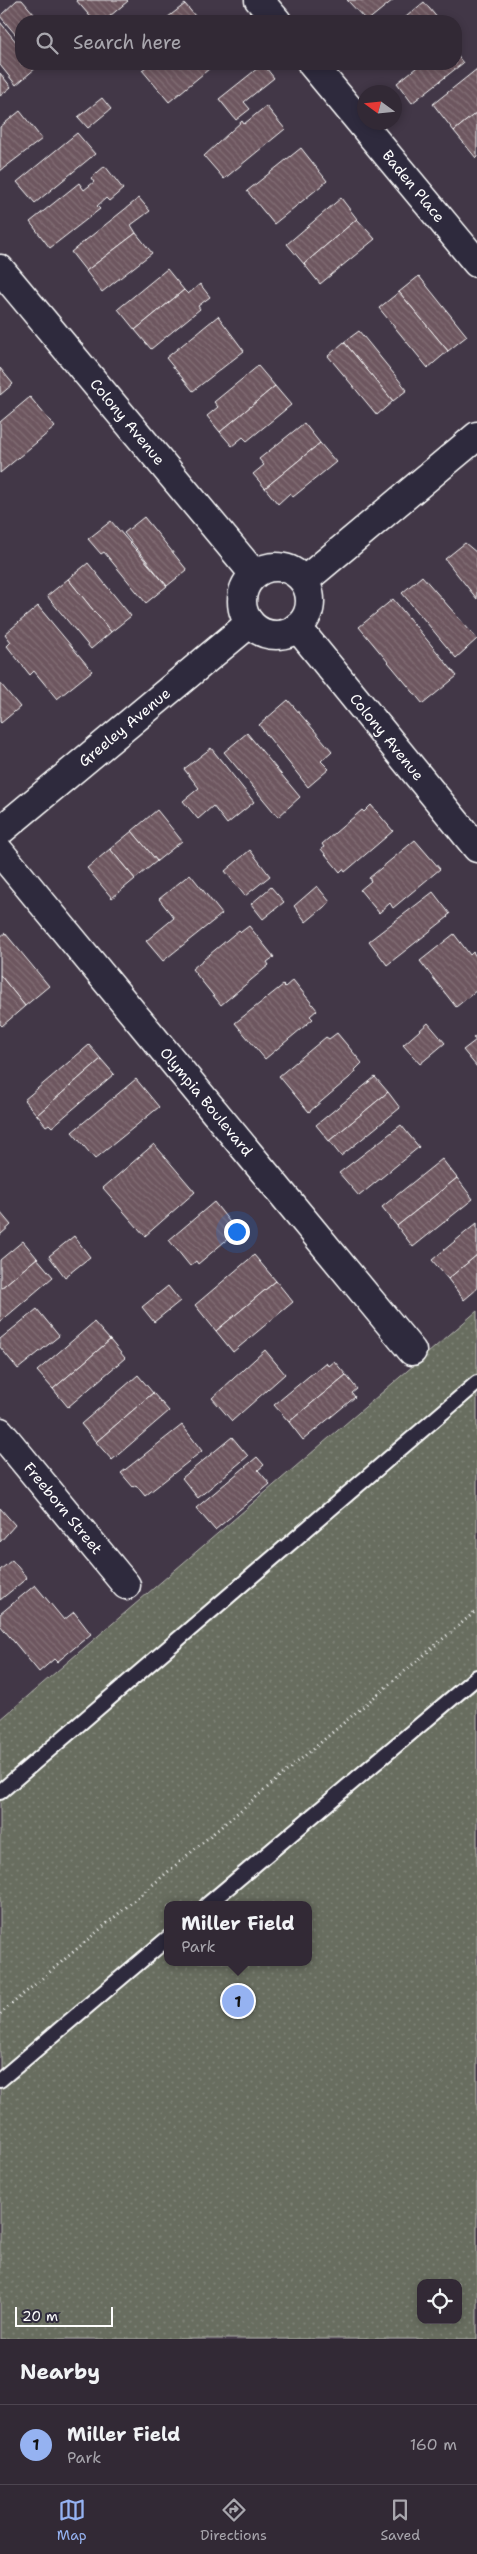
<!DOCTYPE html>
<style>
:root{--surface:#322935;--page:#3a313d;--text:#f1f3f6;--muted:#a8a6ad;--line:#4d4550;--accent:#95b2f1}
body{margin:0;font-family:"Shantell Sans",sans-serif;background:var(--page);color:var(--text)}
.controls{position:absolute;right:15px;bottom:15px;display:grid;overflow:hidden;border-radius:10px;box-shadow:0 2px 8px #0003}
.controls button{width:45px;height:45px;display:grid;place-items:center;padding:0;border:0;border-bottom:1px solid var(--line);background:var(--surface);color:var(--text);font:25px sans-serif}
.compass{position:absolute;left:357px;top:85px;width:45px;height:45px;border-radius:50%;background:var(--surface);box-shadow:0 2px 8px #0003;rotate:285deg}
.scale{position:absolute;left:15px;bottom:12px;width:98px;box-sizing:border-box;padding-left:5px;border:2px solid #fff;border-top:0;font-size:14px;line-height:18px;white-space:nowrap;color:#fff;-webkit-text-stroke:4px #2f2a3d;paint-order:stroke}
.you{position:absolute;left:236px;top:1231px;width:18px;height:18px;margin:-12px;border:4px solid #fff;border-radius:50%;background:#1a73e8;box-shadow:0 0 0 8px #1a73e833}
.badge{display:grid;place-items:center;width:32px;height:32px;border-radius:50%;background:var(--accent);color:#111;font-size:16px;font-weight:700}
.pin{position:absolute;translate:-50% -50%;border:2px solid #fff;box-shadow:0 1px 5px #0006}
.popup{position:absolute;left:164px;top:1901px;width:148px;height:65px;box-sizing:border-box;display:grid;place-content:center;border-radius:10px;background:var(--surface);filter:drop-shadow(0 1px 4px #0005);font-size:16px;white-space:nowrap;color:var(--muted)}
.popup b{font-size:19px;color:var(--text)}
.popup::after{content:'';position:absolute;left:50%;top:100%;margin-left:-10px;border:10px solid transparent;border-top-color:var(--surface)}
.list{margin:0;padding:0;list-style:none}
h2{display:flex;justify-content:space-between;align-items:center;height:65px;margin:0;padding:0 20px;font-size:21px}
h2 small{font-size:16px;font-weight:400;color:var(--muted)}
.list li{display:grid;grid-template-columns:32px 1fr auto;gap:15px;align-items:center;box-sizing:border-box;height:80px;padding:0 20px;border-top:1px solid var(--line)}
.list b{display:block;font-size:19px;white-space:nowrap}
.list p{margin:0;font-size:16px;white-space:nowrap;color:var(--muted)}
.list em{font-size:16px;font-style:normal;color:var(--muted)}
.icon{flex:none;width:28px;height:28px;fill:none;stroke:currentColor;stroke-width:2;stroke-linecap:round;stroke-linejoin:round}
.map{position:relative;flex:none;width:477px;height:2339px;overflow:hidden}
.search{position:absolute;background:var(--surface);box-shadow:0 2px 8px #0003;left:15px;right:15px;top:15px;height:55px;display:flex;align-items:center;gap:12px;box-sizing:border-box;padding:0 18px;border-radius:20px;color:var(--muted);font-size:19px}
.sheet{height:145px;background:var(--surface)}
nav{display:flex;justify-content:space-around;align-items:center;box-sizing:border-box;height:70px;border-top:1px solid var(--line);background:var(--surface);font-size:14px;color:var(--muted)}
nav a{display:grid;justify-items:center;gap:2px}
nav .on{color:var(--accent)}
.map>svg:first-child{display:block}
.park{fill:url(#park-dots);stroke:#b4b6af;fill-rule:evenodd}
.building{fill:url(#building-back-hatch);stroke:#fff}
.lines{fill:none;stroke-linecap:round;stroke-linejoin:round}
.service-casing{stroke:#fff;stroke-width:18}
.minor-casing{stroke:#fff;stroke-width:31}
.path{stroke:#fff;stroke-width:3;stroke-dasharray:1 4;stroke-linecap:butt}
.service{stroke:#2f2a3d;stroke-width:14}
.minor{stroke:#2f2a3d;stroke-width:28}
.labels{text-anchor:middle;stroke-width:5;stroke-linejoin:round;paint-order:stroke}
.street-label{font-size:15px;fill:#fff;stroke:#2f2a3d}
</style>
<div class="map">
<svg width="477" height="2339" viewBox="0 0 477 2339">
<defs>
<pattern id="park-dots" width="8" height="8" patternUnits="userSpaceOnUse" patternTransform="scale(1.25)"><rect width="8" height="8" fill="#686d5f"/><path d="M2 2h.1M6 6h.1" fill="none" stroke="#7f8377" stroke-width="1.8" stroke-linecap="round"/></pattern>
<pattern id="building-back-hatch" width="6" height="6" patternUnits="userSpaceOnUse" patternTransform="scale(1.25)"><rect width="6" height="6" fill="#6d565e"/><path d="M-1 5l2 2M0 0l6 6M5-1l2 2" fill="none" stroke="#836f76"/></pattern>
</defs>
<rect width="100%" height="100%" fill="#423747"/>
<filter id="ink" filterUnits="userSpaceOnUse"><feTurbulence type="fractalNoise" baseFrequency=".02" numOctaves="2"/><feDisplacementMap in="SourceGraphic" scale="10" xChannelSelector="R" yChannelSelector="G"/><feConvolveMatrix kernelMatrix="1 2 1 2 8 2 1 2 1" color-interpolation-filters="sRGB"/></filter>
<g filter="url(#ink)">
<path class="park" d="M 477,1311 L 477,2339 L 0,2339 L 0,1720 ZM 168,1905 L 308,1905 L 308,1962 L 168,1962 ZM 421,2283 L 458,2283 L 458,2320 L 421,2320 Z"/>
<g class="building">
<polygon points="17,0 22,0 40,21 21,21 21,41 0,16"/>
<polygon points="76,0 127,0 128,1 104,21 94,21"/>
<polygon points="347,0 393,0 367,21"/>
<polygon points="424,2 439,20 401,21"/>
<polygon points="185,4 195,16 188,21 163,21"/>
<polygon points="0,22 21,48 21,64 34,64 37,67 16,85 0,65"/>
<polygon points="456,54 463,63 412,103 397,83 421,64 456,64"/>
<polygon points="150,64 215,64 169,102 142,70"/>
<polygon points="263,64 274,78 244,102 250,109 236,120 219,99"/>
<polygon points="477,69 477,112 454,131 433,104"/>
<polygon points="0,73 11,87 0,96"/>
<polygon points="102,98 111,109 88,128 78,117"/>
<polygon points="266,106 285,129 224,179 204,156 242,121 244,124"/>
<polygon points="20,111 42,139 0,171 0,127"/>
<polygon points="477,112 477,157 476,158 454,131"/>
<polygon points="77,133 95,154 35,203 17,182"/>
<polygon points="301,148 327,181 274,224 247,191"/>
<polygon points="105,166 123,189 109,201 106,198 97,206 100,209 50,248 30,222 79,183 84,190 94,182 91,178"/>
<polygon points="139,198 150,211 131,225 136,233 86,271 71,252"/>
<polygon points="341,198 357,219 304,264 287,244"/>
<polygon points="357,219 375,239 320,284 304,264"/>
<polygon points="136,233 152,253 102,292 86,271"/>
<polygon points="167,269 184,290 135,330 118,309"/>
<polygon points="419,276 467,336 448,351 399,292"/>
<polygon points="200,284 210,297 198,306 200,309 151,349 135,330 184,290 188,294"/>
<polygon points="399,292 448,351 428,368 379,308"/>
<polygon points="218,316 244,351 193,391 166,358"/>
<polygon points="359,331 407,390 393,401 344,342"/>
<polygon points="344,342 393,401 377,415 328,356"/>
<polygon points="258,366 275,386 220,432 207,416 218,407 214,402"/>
<polygon points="0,368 13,384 0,395"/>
<polygon points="275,386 291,405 247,441 243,437 232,446 220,432"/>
<polygon points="30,397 55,427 0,473 0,422"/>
<polygon points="304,423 320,443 265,488 253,474 264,465 259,459"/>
<polygon points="320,443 336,462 293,497 290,493 278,504 265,488"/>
<polygon points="144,517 187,570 167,586 124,533"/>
<polygon points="111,521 167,586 146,603 104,552 101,554 88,539"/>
<polygon points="465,543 477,553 477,599 445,559"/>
<polygon points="88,563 131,616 111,632 68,579"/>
<polygon points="422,576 477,639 456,658 402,593"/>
<polygon points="68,579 111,632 91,649 47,596"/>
<polygon points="393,599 457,676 423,704 359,627"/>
<polygon points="38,606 92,671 57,699 34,671 30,675 7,646 11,642 5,634"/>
<polygon points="0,683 20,707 1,723 0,722"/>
<polygon points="288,700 332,751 321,761 329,769 308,787 259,725"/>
<polygon points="247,733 300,797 278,817 224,752"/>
<polygon points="211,748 254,802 227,824 213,806 198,819 183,801 199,788 184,769"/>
<polygon points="371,805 393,831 345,872 343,869 340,872 321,849 324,847 322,844 362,810 364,812"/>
<polygon points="157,810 182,841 157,861 132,831"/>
<polygon points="132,831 157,861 135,879 110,849"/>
<polygon points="415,840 440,869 393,908 390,903 379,913 360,890 371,881 369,878"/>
<polygon points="110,849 135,879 112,898 87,868"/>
<polygon points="250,850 270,876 245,896 225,871"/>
<polygon points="190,874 222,914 163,961 146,941 174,918 159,899"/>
<polygon points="317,886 330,902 306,922 294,906"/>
<polygon points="271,887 284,902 263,919 251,904"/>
<polygon points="433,892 450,914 447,916 448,917 387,965 369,941"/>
<polygon points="249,926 274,957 267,962 269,965 221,1005 192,969 239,930 241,932"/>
<polygon points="5,933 49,986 25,1006 0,975 0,937"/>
<polygon points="454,934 470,955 473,952 477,958 477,990 456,1007 420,961"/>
<polygon points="0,975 25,1006 2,1026 0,1024"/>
<polygon points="293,980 317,1010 310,1016 313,1019 265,1059 235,1023 283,985 285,987"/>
<polygon points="428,1023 445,1043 420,1064 403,1045"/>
<polygon points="337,1033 362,1063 355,1070 356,1072 309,1112 279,1076 326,1037 329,1039"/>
<polygon points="477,1035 477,1067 463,1050 476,1040 473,1038"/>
<polygon points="89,1045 101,1059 37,1115 24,1100"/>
<polygon points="101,1059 114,1074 52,1127 49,1124 46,1126 37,1115"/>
<polygon points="375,1077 388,1092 329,1141 316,1125"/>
<polygon points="136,1079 159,1107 95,1159 72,1132"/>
<polygon points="388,1092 400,1108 341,1156 329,1141"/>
<polygon points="401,1125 419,1147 359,1196 339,1173"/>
<polygon points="154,1144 195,1192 145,1236 103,1188"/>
<polygon points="442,1159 457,1178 397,1226 382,1207"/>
<polygon points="457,1178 473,1199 413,1247 397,1226"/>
<polygon points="214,1202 237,1231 198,1264 196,1261 190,1266 169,1240"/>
<polygon points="0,1212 11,1225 0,1235"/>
<polygon points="477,1223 477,1255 448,1279 432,1260"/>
<polygon points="74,1236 90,1257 65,1277 49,1256"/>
<polygon points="23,1241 37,1258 0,1289 0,1260"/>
<polygon points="254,1255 276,1281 216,1331 195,1305"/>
<polygon points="477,1255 477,1289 464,1300 448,1279"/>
<polygon points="37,1258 53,1277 0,1322 0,1289"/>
<polygon points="276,1281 293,1302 233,1352 216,1331"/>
<polygon points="168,1286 180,1301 154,1322 142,1307"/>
<polygon points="37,1309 59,1336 18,1369 0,1347 0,1339"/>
<polygon points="94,1322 110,1340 53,1389 37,1371"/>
<polygon points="110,1340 125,1358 68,1407 53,1389"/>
<polygon points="265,1350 285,1374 232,1421 212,1398"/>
<polygon points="334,1361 346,1375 289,1422 274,1405 326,1362 328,1366"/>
<polygon points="138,1375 153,1393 96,1442 81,1424"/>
<polygon points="346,1375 357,1389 352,1393 355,1397 303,1440 289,1422"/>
<polygon points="153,1393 169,1411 112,1460 96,1442"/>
<polygon points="182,1425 202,1451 145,1496 136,1485 133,1487 121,1473"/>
<polygon points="232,1437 248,1456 198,1498 182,1478"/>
<polygon points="257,1457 264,1465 258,1470 270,1484 215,1530 196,1508"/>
<polygon points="0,1508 15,1525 0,1542"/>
<polygon points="12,1560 27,1578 0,1600 0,1570"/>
<polygon points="35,1585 64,1620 74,1612 91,1634 57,1662 54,1659 39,1672 0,1625 0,1614"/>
</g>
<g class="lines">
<defs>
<g id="service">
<polyline points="0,1792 477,1383"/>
<polyline points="207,1905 477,1677"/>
<polyline points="0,2080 168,1938"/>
</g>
<g id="minor">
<polyline points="259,0 277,21"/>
<path id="s1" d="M 312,64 L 477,263"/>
<path id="s2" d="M 0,269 L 254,574"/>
<circle cx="276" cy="601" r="34"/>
<polyline points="305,580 477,436"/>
<path id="s3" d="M 297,627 L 477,848"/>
<path id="s4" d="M 0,831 L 250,623"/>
<path id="s5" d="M 0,852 L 412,1351"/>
<path id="s6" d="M 0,1432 L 126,1585"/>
</g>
</defs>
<use href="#service" class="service-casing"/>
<use href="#minor" class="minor-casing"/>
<polyline class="path" points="0,2014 477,1610"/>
<use href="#service" class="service"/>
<use href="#minor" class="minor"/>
</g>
</g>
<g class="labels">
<g class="street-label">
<text dy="5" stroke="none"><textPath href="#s1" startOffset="159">Baden Place</textPath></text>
<text dy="5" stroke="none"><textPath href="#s2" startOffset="199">Colony Avenue</textPath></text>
<text dy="5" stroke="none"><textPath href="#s4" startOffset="162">Greeley Avenue</textPath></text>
<text dy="5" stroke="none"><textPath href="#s3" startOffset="142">Colony Avenue</textPath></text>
<text dy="5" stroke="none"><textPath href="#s5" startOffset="324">Olympia Boulevard</textPath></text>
<text dy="5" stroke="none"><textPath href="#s6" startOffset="99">Freeborn Street</textPath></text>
</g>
</g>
</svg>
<div class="controls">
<button><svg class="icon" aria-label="locate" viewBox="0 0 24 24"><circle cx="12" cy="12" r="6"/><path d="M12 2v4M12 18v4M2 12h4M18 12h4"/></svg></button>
</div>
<svg class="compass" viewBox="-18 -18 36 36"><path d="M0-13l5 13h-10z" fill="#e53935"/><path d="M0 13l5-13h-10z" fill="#a8a6ad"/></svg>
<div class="scale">20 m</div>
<div class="you"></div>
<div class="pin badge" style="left:238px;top:2001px">1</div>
<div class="popup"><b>Miller Field</b>Park</div>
<div class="search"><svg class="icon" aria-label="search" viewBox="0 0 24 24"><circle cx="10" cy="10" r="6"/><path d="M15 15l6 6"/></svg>Search here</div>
</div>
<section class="sheet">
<h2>Nearby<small></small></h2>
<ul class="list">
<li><span class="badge">1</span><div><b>Miller Field</b><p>Park</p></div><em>160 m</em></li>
</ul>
</section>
<nav>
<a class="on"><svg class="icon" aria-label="map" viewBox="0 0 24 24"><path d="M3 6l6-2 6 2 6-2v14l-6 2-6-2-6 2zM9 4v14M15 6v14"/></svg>Map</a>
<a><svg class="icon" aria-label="directions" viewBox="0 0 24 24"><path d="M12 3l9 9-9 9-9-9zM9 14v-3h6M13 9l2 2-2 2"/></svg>Directions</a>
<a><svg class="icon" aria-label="saved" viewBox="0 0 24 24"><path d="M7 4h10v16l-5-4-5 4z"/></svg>Saved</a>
</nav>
